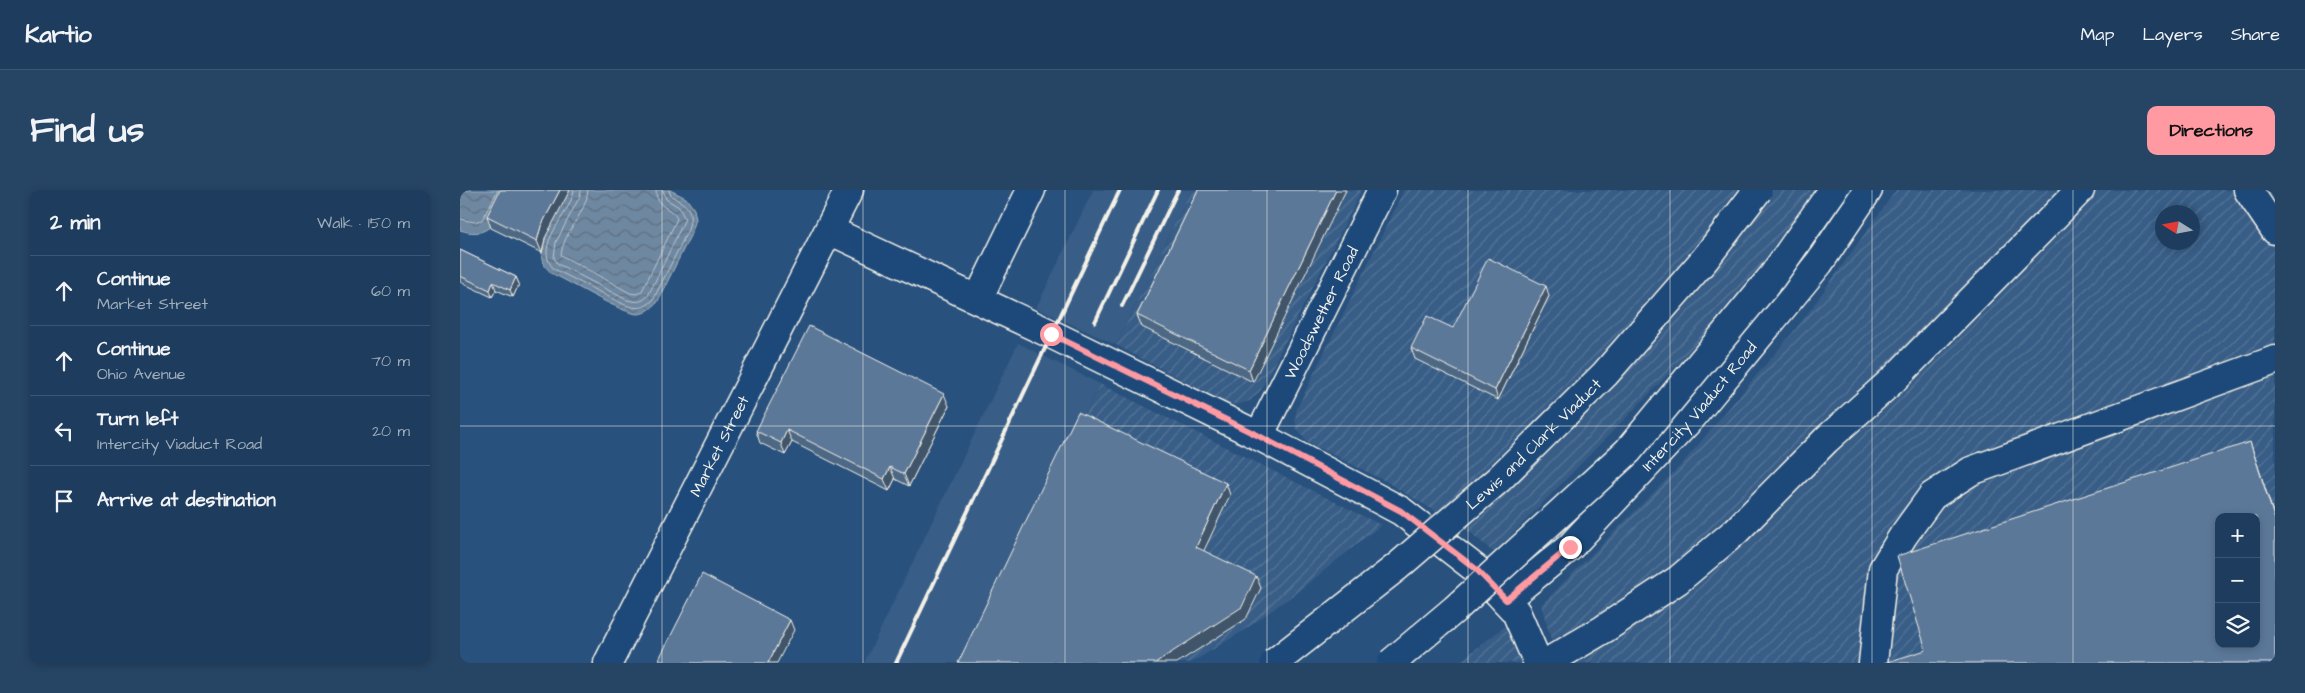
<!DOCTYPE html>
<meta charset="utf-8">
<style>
:root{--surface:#1e3d5e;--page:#264464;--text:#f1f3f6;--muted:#a1aebc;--line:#3c5673;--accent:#ff9aa2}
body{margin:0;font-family:"Architects Daughter",sans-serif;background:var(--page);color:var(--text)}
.controls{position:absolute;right:15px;bottom:15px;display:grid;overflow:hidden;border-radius:10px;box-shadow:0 2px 8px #0003}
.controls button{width:45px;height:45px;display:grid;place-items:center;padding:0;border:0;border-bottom:1px solid var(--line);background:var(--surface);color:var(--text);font:25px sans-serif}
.compass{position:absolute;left:1695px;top:15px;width:45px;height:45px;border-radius:50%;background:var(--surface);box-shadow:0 2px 8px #0003;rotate:281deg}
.stop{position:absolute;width:15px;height:15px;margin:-11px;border:4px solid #ff9aa2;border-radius:50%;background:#fff}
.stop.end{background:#ff9aa2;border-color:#fff;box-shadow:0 1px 5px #0008}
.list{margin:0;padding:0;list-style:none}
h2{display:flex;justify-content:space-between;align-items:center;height:65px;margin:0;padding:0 20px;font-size:21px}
h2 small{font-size:16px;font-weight:400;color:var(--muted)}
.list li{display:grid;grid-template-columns:32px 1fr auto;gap:15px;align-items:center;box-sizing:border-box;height:70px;padding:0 20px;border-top:1px solid var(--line)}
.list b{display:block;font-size:19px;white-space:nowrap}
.list p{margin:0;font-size:16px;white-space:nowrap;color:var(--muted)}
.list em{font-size:16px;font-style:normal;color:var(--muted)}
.icon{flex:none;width:28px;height:28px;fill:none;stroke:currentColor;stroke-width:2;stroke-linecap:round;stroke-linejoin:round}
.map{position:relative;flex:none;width:1815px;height:473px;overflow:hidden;border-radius:10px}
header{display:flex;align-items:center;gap:30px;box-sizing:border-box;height:70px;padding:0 25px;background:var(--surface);border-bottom:1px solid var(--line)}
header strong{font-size:24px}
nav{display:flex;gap:28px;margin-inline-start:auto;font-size:18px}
.intro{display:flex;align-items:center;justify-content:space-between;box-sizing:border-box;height:120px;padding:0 30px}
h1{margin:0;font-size:35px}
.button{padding:12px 22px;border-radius:10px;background:var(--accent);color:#111;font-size:18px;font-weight:700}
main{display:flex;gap:30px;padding:0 30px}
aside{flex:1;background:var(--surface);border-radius:10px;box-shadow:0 2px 8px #0003}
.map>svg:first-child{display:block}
.built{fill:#375d86}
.industrial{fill:url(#industrial-furrows);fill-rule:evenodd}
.water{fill:url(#water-waves);stroke:#a4b2be}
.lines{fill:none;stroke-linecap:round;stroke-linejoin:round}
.shore{stroke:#bec7cc;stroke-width:1}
.minor-casing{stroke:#f4f1e8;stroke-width:31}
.minor{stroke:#1f4a7a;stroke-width:28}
.rail{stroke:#f4f1e8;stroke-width:4}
.highway-bridge-casing{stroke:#f4f1e8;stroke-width:31;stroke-linecap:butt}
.highway-bridge{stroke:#1f4a7a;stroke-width:28}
.wall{fill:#4e6784;stroke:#f4f1e8}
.shaded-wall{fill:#40546b;stroke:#f4f1e8}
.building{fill:#5b7899;stroke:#f4f1e8;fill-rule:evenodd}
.route{stroke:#ff9aa2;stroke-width:6}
.grid{fill:none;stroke:#f4f1e8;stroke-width:1;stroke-opacity:0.55}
.labels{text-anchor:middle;stroke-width:4;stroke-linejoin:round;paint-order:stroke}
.street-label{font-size:16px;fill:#f4f1e8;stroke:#1f4a7a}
</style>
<header>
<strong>Kartio</strong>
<nav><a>Map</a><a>Layers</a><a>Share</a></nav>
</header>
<div class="intro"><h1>Find us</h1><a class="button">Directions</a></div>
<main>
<aside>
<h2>2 min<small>Walk · 150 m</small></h2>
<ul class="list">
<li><svg class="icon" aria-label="ahead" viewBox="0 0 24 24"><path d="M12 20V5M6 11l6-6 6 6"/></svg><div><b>Continue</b><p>Market Street</p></div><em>60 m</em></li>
<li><svg class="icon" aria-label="ahead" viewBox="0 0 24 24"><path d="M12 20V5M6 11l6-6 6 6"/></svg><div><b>Continue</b><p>Ohio Avenue</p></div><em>70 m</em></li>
<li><svg class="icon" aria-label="left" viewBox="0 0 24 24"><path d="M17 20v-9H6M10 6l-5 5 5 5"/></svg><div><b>Turn left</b><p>Intercity Viaduct Road</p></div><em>20 m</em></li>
<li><svg class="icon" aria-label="arrive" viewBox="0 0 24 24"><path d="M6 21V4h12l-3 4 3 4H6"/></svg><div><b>Arrive at destination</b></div></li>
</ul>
</aside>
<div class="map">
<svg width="1815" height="473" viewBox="0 0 1815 473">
<defs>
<pattern id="industrial-furrows" width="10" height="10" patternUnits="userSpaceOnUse" patternTransform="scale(1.25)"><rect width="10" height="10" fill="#375d86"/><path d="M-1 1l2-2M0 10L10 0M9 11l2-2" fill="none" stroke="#557597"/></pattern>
<pattern id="water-waves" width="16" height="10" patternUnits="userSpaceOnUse" patternTransform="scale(1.25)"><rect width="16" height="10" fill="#6e88a2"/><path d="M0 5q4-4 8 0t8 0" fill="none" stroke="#5f6e7d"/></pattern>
</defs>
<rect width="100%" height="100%" fill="#28517e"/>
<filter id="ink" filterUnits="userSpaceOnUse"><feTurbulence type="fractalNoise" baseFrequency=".02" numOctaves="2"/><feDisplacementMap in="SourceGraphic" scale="10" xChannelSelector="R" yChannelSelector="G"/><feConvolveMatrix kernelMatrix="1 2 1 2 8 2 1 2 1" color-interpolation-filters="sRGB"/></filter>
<g filter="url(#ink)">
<g class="built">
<polygon points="633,0 731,0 656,155 576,118"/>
<polygon points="558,153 640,194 501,473 404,473"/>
</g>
<g class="industrial">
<polygon points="731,0 902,0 801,200 790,211 777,215 764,212 656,155"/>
<polygon points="944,0 1361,0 1271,120 1034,363 1011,343 925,291 847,252 836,238 835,228 837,218"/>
<path d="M 1436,0 L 1815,0 L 1815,473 L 1098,473 L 1081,415 L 1221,275 L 1343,130 ZM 1702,22 L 1732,22 L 1732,52 L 1702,52 ZM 1759,327 L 1796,327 L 1796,454 L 1759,454 Z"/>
<polygon points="640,194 921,335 836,403 783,441 731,473 501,473"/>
<polygon points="1045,436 1061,473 998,473"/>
</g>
<g class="water">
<path d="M 0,0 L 51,0 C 37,25 34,51 0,40 Z"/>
<path d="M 110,0 L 210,0 L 226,8 L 234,19 L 236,29 L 232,42 L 197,113 C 191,118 186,124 177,124 C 162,123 108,91 91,83 C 89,80 85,77 83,73 C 75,57 102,15 110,0 Z"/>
</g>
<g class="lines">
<g class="shore">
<path d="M 114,0 C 111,25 71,55 94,79 L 165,115 C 177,119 184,119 193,110 L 228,40 C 234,19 228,16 211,6 L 209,0"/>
<path d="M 121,0 L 120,6 L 96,52 L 94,68 L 98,74 L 167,110 C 177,112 181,113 188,106 L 225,29 L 219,17 L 206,9 L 203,0"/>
<path d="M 128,0 C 127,23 103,42 101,65 L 170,103 L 177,104 L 182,101 L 217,29 C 212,16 196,20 196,0"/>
<polyline points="0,29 14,32 22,30 38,0"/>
</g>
<defs>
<g id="minor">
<polyline points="1788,0 1815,40"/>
<polyline points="369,40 591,144 799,246 941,321 1016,379 1056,422 1078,473"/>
<polyline points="518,109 571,0"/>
<path id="s1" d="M 799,246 L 922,0"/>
<path id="s2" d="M 1045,410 L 1110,357 L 1232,227 L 1359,73 L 1408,0"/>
<path id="s3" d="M 148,473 L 389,0"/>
<polyline points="1086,473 1144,439 1218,390 1276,341 1366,250 1434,189 1620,0"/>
<polyline points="1413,473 1423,379 1443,346 1472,306 1511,281 1815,170"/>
</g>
</defs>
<use href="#minor" class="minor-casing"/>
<use href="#minor" class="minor"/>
<g class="rail">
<polyline points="662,116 718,0"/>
<polyline points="635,132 698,0"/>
<polyline points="436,473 660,0"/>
</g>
<defs>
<g id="highway-bridge">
<path id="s4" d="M 814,473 L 938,376 L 1039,289 L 1145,184 L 1245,69 L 1298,0"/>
<polyline points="931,473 995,419 1168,261 1312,87 1373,0"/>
</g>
</defs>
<use href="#highway-bridge" class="highway-bridge-casing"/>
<use href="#highway-bridge" class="highway-bridge"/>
</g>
<g class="wall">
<polygon points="738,0 793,192 682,137 677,125"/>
<polygon points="27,26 85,48 82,63 31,38"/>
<polygon points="0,60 56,87 59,94 53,107 36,100 32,107 0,92"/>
<polygon points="1089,106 1038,210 955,169 951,158 993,138"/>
<polygon points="489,216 449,296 435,289 429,301 332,252 325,265 300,253 296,241"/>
</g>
<g class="shaded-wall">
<polygon points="100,0 110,0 85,48 82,63 77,51 81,36"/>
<polygon points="876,0 886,0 793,192 789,180"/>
<polygon points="56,87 59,94 53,107 50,100"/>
<polygon points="33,92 36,100 32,107 30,100"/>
<polygon points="1086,96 1089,106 1038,210 1035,200"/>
<polygon points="484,204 489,216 449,296 444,284"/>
<polygon points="327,240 332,252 325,265 321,253"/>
<polygon points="1790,252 1815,328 1815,330"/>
<polygon points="430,277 435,289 429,301 424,289"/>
<polygon points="766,293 770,305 740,369 736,357"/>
<polygon points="796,386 801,398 786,429 717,473 695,473"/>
<polygon points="330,430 334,440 317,473 308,473"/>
</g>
<g class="building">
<polygon points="40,0 100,0 81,36 77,51 27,26"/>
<polygon points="738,0 876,0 789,180 677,125"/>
<polygon points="0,60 56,87 50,100 33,92 30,100 0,86"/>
<polygon points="1028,68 1086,96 1035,200 951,158 967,126 993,138"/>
<polygon points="349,136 484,204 444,284 430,277 424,289 327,240 321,253 296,241"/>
<polygon points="618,222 766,293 736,357 796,386 782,417 695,473 498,473"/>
<path d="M 1790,252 L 1815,330 L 1815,473 L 1424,473 L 1466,460 L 1437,366 ZM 1759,327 L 1796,327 L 1796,454 L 1759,454 Z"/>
<polygon points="242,384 330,430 308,473 206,473 199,469"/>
</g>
</g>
<g class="lines" filter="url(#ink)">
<polyline class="route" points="591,144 799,246 941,321 1016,379 1046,410 1110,357"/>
</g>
<path class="grid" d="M 202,0 L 202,473M 403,0 L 403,473M 605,0 L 605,473M 807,0 L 807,473M 1008,0 L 1008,473M 1210,0 L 1210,473M 1412,0 L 1412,473M 1613,0 L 1613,473M 0,236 L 1815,236"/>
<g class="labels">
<g class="street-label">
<text dy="6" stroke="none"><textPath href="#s1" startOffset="138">Woodswether Road</textPath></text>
<text dy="6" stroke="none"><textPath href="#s2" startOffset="275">Intercity Viaduct Road</textPath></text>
<text dy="6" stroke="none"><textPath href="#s4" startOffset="340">Lewis and Clark Viaduct</textPath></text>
<text dy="6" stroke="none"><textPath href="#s3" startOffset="244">Market Street</textPath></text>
</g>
</g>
</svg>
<div class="controls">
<button>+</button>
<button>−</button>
<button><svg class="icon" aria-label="layers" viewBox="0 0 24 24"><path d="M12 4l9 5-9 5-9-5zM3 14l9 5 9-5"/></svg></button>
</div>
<svg class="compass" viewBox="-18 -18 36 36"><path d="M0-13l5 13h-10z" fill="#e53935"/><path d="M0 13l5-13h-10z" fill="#a1aebc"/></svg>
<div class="stop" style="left:591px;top:144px"></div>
<div class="stop end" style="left:1110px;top:357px"></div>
</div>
</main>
